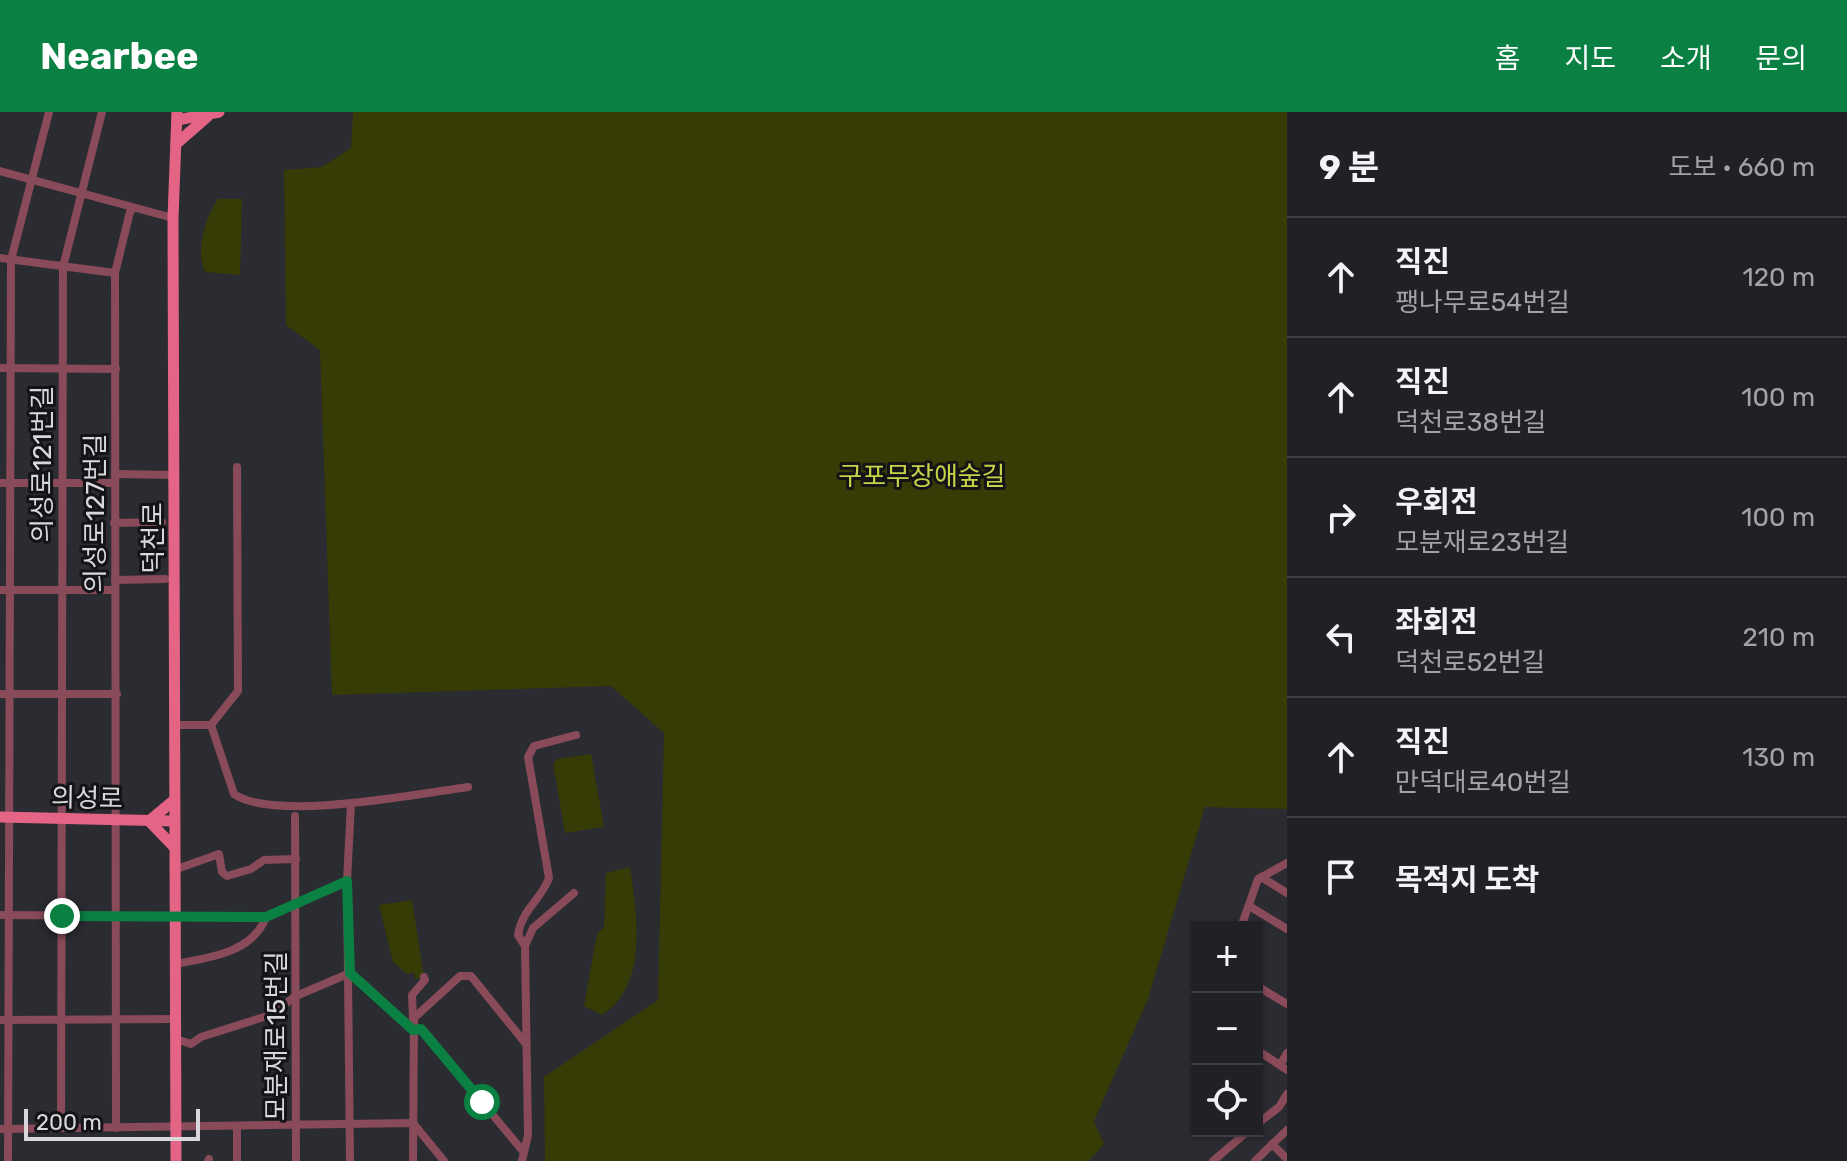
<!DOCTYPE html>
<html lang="ko">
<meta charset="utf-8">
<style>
:root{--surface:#202026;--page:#2d2d32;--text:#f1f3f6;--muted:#a2a3a7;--line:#3d3e43;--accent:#0b8043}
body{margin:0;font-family:Rubik,"Noto Sans KR",sans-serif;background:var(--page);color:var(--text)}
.controls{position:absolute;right:24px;bottom:24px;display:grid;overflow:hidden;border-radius:0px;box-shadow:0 2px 6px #0004}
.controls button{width:72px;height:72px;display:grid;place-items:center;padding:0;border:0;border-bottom:2px solid var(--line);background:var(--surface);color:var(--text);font:40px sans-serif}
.scale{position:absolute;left:24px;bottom:20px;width:176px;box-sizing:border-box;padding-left:8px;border:4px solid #d7d7dc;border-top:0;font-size:22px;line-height:28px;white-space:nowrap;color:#d7d7dc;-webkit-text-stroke:6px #141417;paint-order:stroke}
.stop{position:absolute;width:24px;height:24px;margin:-18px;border:6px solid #0b8043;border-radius:50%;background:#fff}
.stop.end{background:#0b8043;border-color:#fff;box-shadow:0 2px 8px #0008}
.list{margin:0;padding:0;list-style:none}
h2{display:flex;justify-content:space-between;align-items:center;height:104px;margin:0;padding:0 32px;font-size:34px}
h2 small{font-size:26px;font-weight:400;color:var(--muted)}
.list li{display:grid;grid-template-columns:52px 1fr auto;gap:24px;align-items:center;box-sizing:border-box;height:120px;padding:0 32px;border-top:2px solid var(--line)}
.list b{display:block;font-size:30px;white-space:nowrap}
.list p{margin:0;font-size:26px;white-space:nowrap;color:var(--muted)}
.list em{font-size:26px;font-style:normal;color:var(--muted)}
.icon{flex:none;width:44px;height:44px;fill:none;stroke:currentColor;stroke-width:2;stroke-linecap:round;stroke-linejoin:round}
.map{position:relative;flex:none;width:1287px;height:1049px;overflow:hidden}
header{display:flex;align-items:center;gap:48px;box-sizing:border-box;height:112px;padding:0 40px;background:var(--accent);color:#fff}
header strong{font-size:38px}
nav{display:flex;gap:44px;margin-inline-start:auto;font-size:28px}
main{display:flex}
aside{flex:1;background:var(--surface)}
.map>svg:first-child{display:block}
.green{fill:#373b06}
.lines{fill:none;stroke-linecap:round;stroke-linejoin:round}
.minor{stroke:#894b59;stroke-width:8}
.major{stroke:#e36485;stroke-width:11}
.route{stroke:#0b8043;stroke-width:10}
.labels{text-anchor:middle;stroke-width:6;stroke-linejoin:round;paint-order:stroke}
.street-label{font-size:26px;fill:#d7d7dc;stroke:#141417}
.park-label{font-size:26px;fill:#c7d248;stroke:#141417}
</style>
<header>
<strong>Nearbee</strong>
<nav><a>홈</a><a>지도</a><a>소개</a><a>문의</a></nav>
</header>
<main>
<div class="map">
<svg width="1287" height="1049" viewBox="0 0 1287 1049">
<rect width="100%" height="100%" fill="#2b2b32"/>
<g class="green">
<polygon points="353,0 1287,0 1287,697 1205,695 1148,887 1094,1009 1104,1032 1089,1049 545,1049 544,965 658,888 664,621 611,574 332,583 320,238 286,213 284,58 322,55 351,36"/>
<path d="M 218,87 L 242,87 L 240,163 L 205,160 C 195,137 205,106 218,87 Z"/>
<polygon points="591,642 604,715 565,721 553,652 557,647"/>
<path d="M 630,755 C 637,802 649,874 602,903 L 584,894 L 597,822 L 604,815 L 606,761 Z"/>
<polygon points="412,788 424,865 415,867 414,861 407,862 393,850 379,793"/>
</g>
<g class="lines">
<g class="minor">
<polyline points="0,59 173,106"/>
<polyline points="0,146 115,161"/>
<polyline points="0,256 116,257"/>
<polyline points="115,362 175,363"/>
<polyline points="0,371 114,371"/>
<polyline points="114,411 162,410"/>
<polyline points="115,468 165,467"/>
<polyline points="0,478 115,478"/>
<polyline points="0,582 117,582"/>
<path d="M 174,613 L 211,613 L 234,682 C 274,710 417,682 468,675"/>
<polyline points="211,613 238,579 237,355"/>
<polyline points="295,704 296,1049"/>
<polyline points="174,758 219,742 222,760 227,764 251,757 264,748 296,747"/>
<polyline points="1261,765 1287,781"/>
<polyline points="1249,794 1287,817"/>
<polyline points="0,803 266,805 347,769"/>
<polyline points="1241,815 1258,767 1287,751"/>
<polyline points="525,834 533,816 574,781"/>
<path d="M 175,852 C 208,846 253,841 266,805"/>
<polyline points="1257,874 1287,892"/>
<polyline points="413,907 412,883 425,868 424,865"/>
<polyline points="0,908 176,907"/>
<polyline points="413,918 421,917 522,1038"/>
<polyline points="176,927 191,932 201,925 270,903 296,884 350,861 413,918"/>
<polyline points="1257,938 1287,958"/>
<polyline points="1280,953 1287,941"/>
<polyline points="1257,1012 1279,995 1287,982"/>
<polyline points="237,1014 237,1049"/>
<polyline points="61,1016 63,155 102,0"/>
<polyline points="116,1016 115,161 130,100 134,96"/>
<polyline points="0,1017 413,1011 444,1049"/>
<polyline points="1272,1032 1287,1047"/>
<polyline points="8,1049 11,148 49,0"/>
<polyline points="208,1049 209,1047"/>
<polyline points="350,1049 347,769 351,692"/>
<polyline points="413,1049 414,906 460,864 471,864 526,932"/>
<path d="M 522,1049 L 528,1023 L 525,834 L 518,823 C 522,797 541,788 549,766 L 528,645 L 534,634 L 576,623"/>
<polyline points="1213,1049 1248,1019"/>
<polyline points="1255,1049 1287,1018"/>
</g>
<g class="major">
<polyline points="177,8 219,0"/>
<polyline points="176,32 208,4 200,0"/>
<polyline points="173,689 149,709 174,735"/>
<polyline points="0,705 173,709"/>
<polyline points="176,1049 173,106 177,0"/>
</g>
</g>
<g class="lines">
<polyline class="route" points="62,804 266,805 347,769 350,861 413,918 421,917 482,990"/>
</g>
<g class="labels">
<g class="street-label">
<text transform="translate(42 352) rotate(-90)" y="9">의성로121번길</text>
<text transform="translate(95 401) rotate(-90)" y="9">의성로127번길</text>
<text transform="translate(153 426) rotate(-90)" y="9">덕천로</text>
<text transform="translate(87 686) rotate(1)" y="9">의성로</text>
<text transform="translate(276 924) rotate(-90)" y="9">모분재로15번길</text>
</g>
<g class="park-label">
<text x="922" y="373">구포무장애숲길</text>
</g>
</g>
</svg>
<div class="controls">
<button>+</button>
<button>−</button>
<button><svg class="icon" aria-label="locate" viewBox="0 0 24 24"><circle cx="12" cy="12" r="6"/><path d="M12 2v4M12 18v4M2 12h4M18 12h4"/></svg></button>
</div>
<div class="scale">200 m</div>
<div class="stop" style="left:482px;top:990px"></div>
<div class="stop end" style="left:62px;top:804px"></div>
</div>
<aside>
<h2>9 분<small>도보 · 660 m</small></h2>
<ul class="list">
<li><svg class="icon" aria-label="ahead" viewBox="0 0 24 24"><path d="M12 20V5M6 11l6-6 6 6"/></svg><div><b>직진</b><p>팽나무로54번길</p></div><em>120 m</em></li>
<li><svg class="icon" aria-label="ahead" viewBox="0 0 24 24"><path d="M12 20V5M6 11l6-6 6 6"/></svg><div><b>직진</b><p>덕천로38번길</p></div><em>100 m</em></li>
<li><svg class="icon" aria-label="right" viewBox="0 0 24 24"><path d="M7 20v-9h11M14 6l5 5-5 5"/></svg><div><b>우회전</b><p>모분재로23번길</p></div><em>100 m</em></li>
<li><svg class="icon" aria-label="left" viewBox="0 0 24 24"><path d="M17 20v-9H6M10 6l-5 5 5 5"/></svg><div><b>좌회전</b><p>덕천로52번길</p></div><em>210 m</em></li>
<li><svg class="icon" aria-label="ahead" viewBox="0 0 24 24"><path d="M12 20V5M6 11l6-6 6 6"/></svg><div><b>직진</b><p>만덕대로40번길</p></div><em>130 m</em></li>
<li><svg class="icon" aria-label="arrive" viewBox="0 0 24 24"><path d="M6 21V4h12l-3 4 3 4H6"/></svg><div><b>목적지 도착</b></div></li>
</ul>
</aside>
</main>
